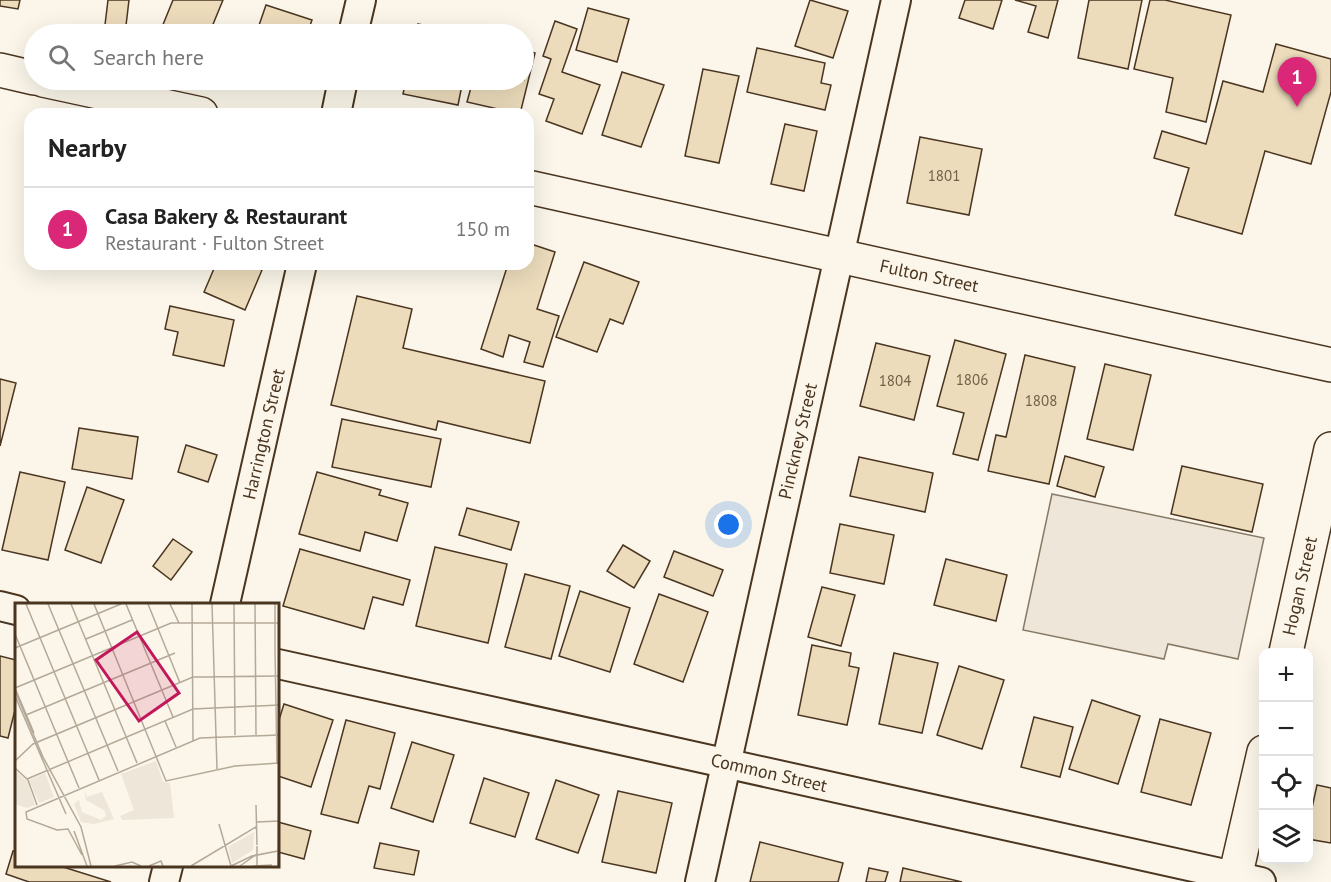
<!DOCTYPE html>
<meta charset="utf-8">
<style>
:root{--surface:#fff;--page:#f2f2f2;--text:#222;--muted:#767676;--line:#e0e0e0;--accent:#db2777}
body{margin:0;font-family:"PT Sans",sans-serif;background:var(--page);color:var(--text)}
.controls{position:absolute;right:18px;bottom:18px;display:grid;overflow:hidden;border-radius:12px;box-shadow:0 6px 24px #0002}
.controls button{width:54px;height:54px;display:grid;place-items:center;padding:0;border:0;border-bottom:2px solid var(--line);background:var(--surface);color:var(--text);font:30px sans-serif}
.you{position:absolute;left:729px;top:525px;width:21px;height:21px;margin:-15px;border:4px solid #fff;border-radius:50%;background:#1a73e8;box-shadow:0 0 0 9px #1a73e833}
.badge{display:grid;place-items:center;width:39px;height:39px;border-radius:50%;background:var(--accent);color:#fff;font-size:20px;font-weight:700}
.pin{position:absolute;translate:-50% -50px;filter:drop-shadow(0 2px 3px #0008)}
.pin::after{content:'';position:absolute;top:32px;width:21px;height:18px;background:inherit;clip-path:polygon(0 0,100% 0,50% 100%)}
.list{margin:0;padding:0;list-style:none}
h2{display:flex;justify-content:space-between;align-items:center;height:78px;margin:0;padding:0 24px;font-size:26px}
h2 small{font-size:20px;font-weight:400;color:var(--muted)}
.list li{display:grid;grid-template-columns:39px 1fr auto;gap:18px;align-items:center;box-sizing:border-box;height:84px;padding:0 24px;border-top:2px solid var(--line)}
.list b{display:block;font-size:22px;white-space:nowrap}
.list p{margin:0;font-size:20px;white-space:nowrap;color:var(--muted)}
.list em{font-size:20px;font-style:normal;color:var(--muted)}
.icon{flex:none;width:33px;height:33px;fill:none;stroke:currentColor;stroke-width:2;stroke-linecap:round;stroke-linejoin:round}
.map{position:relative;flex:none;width:1331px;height:882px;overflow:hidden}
.search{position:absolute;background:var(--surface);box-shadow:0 6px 24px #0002;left:24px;top:24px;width:510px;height:66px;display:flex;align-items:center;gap:15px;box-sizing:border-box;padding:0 21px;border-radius:33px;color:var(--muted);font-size:22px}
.panel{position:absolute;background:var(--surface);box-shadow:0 6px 24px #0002;left:24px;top:108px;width:510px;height:162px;border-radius:18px}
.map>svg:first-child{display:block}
.green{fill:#ede6d9;stroke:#887966;stroke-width:1.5}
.building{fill:#ecdcbc;stroke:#4a3520;stroke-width:1.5}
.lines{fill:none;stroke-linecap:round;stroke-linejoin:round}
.minor-casing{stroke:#4a3520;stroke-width:32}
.tertiary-casing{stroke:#4a3520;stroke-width:36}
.secondary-casing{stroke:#4a3520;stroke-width:36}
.minor{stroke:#fbf6e9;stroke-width:28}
.tertiary{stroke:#fbf6e9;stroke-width:33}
.secondary{stroke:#fbf6e9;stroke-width:33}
.labels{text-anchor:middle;stroke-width:4.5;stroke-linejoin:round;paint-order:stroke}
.number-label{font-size:15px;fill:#725f47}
.street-label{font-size:18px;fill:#4a3520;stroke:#fbf6e9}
.inset-road{fill:none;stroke:#b4a999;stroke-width:1.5}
.view{fill:#c2185b;fill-opacity:0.15;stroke:#c2185b;stroke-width:3}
.inset-edge{fill:none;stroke:#4a3520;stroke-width:3}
</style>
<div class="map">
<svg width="1331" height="882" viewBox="0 0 1331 882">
<rect width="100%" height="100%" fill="#fbf6e9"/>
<polygon class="green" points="1052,494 1264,538 1238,659 1168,644 1164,659 1023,630"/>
<g class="building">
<polygon points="0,0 20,0 18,9 0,6"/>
<polygon points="108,0 129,0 125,34 104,33"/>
<polygon points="173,0 223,0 209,34 167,34 160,32"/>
<polygon points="810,0 848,11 833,58 795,46"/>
<polygon points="965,0 1002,0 993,29 959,18"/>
<polygon points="1015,0 1058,0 1048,38 1028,32 1036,6"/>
<polygon points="1089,0 1142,0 1128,69 1078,58"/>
<polygon points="1150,0 1165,0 1231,15 1206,122 1166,112 1173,78 1134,69"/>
<polygon points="266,5 312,20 307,34 256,34"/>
<polygon points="588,8 629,19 617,62 576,50"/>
<polygon points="555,21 577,29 562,72 600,85 582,134 546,121 554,99 539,94 551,59 543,56"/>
<polygon points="418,24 466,34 416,34"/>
<polygon points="1276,44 1331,59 1331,92 1311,164 1265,151 1242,234 1175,215 1189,168 1154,158 1162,131 1206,144 1223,81 1263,92"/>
<polygon points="757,48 825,63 821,83 831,85 825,110 747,92"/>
<polygon points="524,50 535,53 520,114 467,102 473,80 524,80"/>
<polygon points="703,69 739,76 719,163 685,156"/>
<polygon points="622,72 664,85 641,147 602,135"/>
<polygon points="406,80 463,80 458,105 403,94"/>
<polygon points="785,124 817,131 804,191 771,184"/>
<polygon points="920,137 982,149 969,215 907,203"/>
<polygon points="528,243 555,252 537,309 559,316 543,367 524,362 530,342 509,335 503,357 481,349 508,264 528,264"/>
<polygon points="584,262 639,282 623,324 610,319 597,352 556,337"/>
<polygon points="216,264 248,264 262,270 245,310 204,292"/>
<polygon points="357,296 412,309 403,348 545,381 530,443 438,421 436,430 331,405"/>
<polygon points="170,306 234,320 224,366 173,355 178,332 165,329"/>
<polygon points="955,340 1006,354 978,460 953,454 964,413 937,406"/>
<polygon points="876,343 930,356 914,420 860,406"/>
<polygon points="1025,355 1075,367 1049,484 988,471 996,435 1006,437"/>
<polygon points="1105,364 1151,375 1133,450 1087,439"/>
<polygon points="0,379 16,383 0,446"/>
<polygon points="342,419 441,439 431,487 332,467"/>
<polygon points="79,428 138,437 132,479 72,469"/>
<polygon points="186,445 217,455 208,482 178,472"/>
<polygon points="1065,456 1104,467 1095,497 1057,486"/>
<polygon points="859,457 933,473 925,512 850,496"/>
<polygon points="1182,466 1263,484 1252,532 1171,514"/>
<polygon points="20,472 65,482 48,560 2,550"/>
<polygon points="317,472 381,490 379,495 408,503 397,541 365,532 360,551 299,534"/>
<polygon points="87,487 124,500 101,563 65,550"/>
<polygon points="467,508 519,522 511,550 459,535"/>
<polygon points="840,524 894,535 884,584 830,573"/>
<polygon points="173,539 192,552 171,580 153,566"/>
<polygon points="623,545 650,561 634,588 607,571"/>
<polygon points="435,547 507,564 488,643 416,626"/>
<polygon points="300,549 410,580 403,605 373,597 364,629 283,606"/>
<polygon points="674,551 723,570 713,596 664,577"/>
<polygon points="946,559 1007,575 996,621 934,605"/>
<polygon points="525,574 570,586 551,659 505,647"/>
<polygon points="822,587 855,595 841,646 808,637"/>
<polygon points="580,591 630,608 610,672 559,656"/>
<polygon points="659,594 708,612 683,682 634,664"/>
<polygon points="812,645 851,653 849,666 859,668 847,725 798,715"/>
<polygon points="894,653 938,663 922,733 879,724"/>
<polygon points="0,656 16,660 16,706 8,738 0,736"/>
<polygon points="959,666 1004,680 982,749 937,735"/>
<polygon points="1092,700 1140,716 1118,784 1069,769"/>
<polygon points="284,704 333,720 311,787 278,776 278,723"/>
<polygon points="1034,717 1073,727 1060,777 1021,767"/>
<polygon points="1160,719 1211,733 1191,805 1141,792"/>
<polygon points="346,720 395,733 380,789 369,786 358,823 321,814"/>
<polygon points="412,742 454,755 433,822 391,808"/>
<polygon points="484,778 529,793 515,837 470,823"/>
<polygon points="556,780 599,795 578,853 536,839"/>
<polygon points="1317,785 1331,788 1331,843 1308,839 1308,826"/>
<polygon points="618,791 672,803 656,873 602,862"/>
<polygon points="278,822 311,831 304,859 278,852"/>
<polygon points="760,842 843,863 838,882 750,882"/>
<polygon points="380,843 419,851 414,875 374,868"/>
<polygon points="13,851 16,852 16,866 60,866 111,882 29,882 6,874"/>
<polygon points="869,868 888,872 885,882 866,882"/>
<polygon points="903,868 962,882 900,882"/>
</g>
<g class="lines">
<defs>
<g id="minor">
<polyline points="353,34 361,0"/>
<polyline points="336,114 343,80"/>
<polyline points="225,604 302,264"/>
<polyline points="0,606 16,610"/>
<polyline points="278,664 1261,882"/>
<polyline points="164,882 168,866"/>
<polyline points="700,882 896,0"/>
</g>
<g id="tertiary">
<polyline points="0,70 34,78"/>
<polyline points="43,80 201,114"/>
<polyline points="528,187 1331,365"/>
</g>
<g id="secondary">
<polyline points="1286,652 1331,449"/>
<polyline points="1234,882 1264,752"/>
</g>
</defs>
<use href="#minor" class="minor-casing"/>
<use href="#tertiary" class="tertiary-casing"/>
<use href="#secondary" class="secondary-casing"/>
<use href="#minor" class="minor"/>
<use href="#tertiary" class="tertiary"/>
<use href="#secondary" class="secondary"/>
</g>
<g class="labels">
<g class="number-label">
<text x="944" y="181">1801</text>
<text x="972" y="385">1806</text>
<text x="895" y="386">1804</text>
<text x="1041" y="406">1808</text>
</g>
<g class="street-label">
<text transform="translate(929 276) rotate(12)" y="6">Fulton Street</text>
<text transform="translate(264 434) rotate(-77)" y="6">Harrington Street</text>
<text transform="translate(798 441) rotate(-77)" y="6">Pinckney Street</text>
<text transform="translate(1300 586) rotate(-77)" y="6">Hogan Street</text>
<text transform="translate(769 773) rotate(13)" y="6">Common Street</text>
</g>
</g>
<g transform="translate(15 603)">
<rect width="264" height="264" fill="#fbf6e9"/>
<path d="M 141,158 L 148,179 L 155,180 L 159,215 L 107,217 L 105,213 L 119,207 L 106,171 ZM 0,167 L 13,179 L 20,202 L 12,205 L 0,201 ZM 30,170 L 39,194 L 24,200 L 14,177 ZM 69,187 L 72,194 L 87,189 L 99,216 L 79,221 L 66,219 L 59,201 L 64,197 L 67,209 L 86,217 L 91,213 L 89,207 L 71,197 ZM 239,229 L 238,247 L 217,260 L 213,244 Z" fill="#ede6d9"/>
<path class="inset-road" d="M 11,1 L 84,177M 33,1 L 103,168M 56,1 L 122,160M 79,1 L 151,178 L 220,163 L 264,160M 111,1 L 158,114M 133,1 L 165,80M 155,1 L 164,20M 177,1 L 178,138M 197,1 L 202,166M 219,1 L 220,132M 240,1 L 241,132M 0,31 L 64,185M 71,36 L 117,17M 0,45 L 106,1M 260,47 L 262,160M 260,47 L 260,1M 0,85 L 156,20 L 264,20M 0,85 L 19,130M 0,88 L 28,154 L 66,224 L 76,263M 0,93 L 51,211M 11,112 L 160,50M 150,118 L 161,144M 0,158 L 18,141 L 178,74 L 264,73M 0,165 L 13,177 L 22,202M 12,176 L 178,106 L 264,102M 241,202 L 242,242M 242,219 L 264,218M 204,221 L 216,263M 59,228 L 72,263M 242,243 L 242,263M 263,248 L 264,191M 67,252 L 53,226 L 42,227 L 12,216 L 11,209 L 185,135 L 264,132M 100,263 L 117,259 L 126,263M 134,263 L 146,258 L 148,263M 176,263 L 241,224M 216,263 L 237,253 L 263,248 L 263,263M 225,263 L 242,251M 239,263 L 257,262"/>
<path class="view" d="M 122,29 L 164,90 L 124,118 L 81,57 Z"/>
<rect width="264" height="264" class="inset-edge"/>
</g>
</svg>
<div class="controls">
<button>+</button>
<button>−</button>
<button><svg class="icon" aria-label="locate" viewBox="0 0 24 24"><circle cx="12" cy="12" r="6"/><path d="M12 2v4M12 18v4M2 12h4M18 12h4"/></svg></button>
<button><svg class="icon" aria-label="layers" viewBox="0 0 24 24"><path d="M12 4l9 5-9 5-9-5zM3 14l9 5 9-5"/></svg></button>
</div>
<div class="you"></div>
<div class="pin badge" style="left:1297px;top:107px">1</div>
<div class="search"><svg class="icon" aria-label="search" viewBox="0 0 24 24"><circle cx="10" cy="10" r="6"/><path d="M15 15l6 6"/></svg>Search here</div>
<section class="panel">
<h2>Nearby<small></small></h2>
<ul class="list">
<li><span class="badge">1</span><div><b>Casa Bakery &amp; Restaurant</b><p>Restaurant · Fulton Street</p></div><em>150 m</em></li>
</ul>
</section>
</div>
